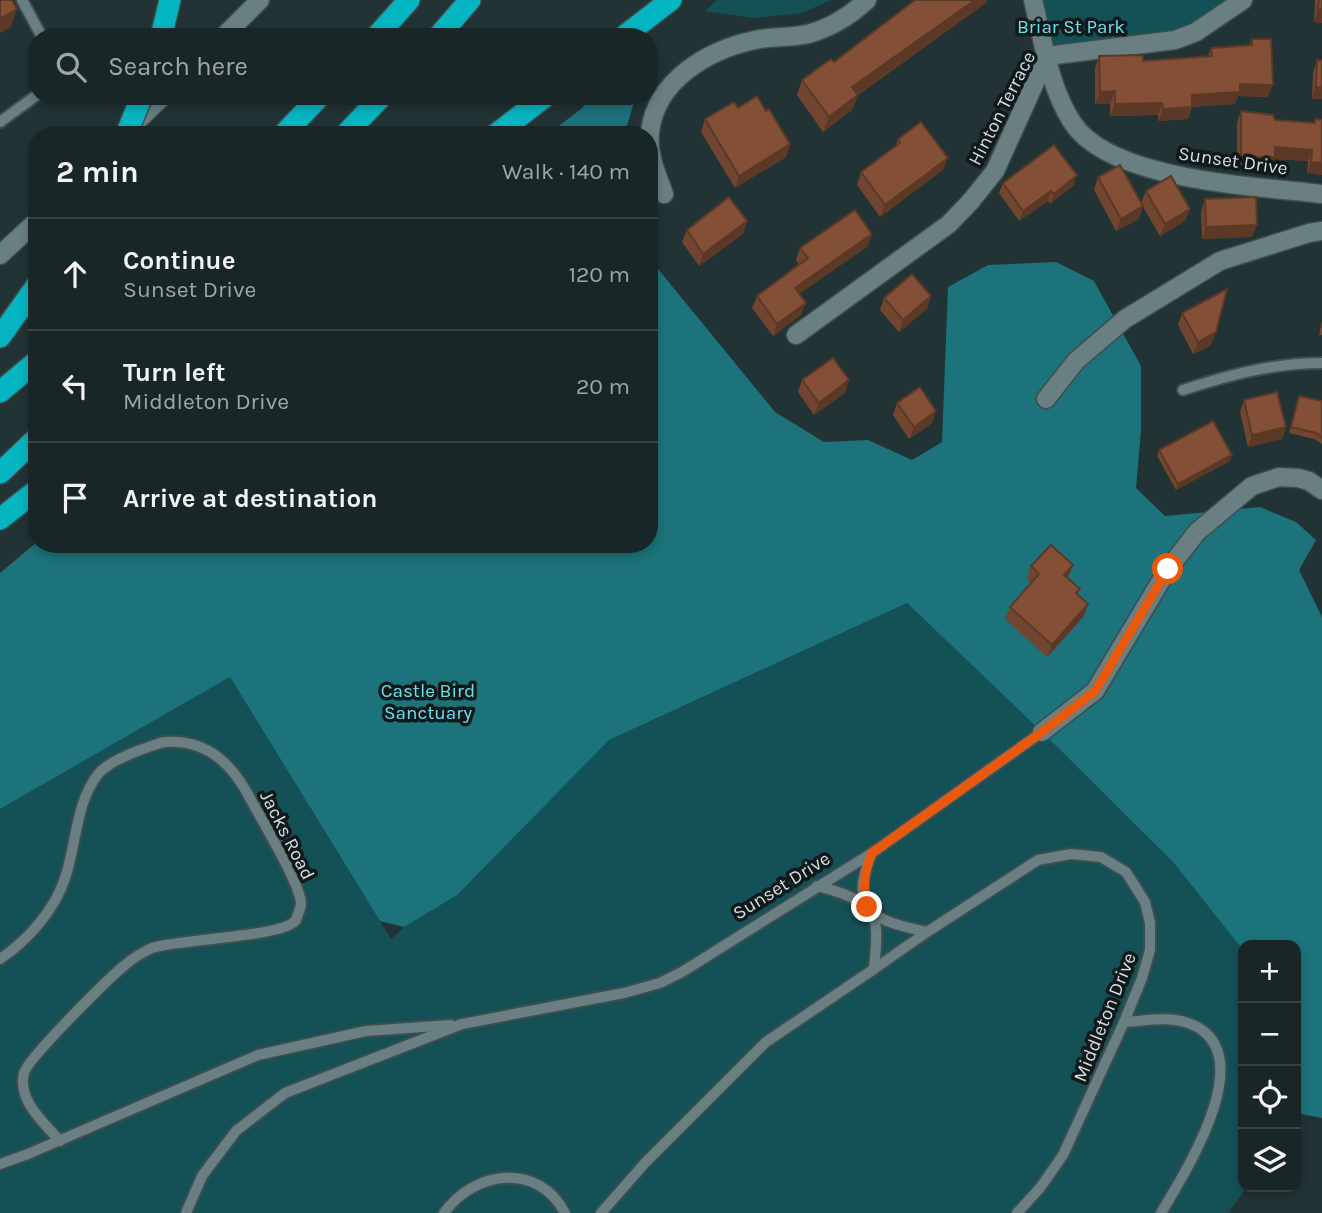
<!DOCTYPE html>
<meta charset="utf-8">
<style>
:root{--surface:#192628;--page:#263234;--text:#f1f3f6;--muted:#9fa5a8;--line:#374345}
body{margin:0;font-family:Karla,sans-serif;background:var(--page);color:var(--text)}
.controls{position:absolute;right:21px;bottom:21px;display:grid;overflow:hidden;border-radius:14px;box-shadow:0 4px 10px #0003}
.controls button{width:63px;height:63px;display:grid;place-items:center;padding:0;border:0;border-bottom:2px solid var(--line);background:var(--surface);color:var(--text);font:35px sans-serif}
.stop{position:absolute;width:21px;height:21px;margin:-16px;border:5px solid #ea580c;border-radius:50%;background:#fff}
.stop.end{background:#ea580c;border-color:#fff;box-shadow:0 2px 7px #0008}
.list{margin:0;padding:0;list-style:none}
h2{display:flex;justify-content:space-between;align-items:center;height:91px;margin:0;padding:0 28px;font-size:30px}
h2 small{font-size:23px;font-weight:400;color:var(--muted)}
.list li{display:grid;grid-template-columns:46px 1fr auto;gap:21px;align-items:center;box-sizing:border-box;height:112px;padding:0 28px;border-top:2px solid var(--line)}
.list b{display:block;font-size:26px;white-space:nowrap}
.list p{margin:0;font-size:23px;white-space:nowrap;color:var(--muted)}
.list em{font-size:23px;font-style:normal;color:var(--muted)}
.icon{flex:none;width:38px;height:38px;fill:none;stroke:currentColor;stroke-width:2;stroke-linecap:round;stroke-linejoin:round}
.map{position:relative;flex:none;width:1322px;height:1213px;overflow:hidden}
.search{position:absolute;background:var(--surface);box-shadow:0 4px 10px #0003;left:28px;top:28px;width:630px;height:77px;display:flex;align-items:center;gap:18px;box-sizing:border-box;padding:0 24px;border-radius:28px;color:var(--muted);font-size:26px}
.panel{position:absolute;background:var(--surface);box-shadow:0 4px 10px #0003;left:28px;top:126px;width:630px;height:427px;border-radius:28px}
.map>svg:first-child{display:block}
.green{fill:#145157}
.forest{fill:#1c737b}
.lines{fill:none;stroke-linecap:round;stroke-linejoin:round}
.service-casing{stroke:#3e4e50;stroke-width:14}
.minor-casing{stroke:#3e4e50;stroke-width:21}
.tertiary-casing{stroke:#3e4e50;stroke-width:21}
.motorway-casing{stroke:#3e4e50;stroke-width:24}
.service{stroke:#6a7f81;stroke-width:10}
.minor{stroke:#6a7f81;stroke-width:18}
.tertiary{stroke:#6a7f81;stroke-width:18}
.motorway{stroke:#06b5c2;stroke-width:21}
.motorway-bridge-casing{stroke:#3e4e50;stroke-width:24;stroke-linecap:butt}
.motorway-bridge{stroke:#06b5c2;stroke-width:21}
.wall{fill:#71452f}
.shaded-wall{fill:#5c3826}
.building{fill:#835037;stroke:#5c3826;stroke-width:2}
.route{stroke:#ea580c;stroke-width:9}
.labels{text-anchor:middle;stroke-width:7;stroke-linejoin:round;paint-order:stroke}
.park-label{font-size:19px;fill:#68e0ec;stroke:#11191a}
.street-label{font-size:19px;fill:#d4dfe0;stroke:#11191a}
</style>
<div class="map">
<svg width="1322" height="1213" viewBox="0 0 1322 1213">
<rect width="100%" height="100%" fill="#213335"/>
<g class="green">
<polygon points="717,0 831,0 802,13 754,18 705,11"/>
<polygon points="1033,0 1226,0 1230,11 1196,32 1047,56"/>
<polygon points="907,603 1042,732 1173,862 1243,950 1243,1187 1247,1187 1228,1213 0,1213 0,809 230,677 391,939 609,740"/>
</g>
<g class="forest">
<polygon points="594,96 636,96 624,135 547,135 581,109"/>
<polygon points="649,258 775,412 824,442 868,440 912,460 942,442 948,287 988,265 1056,262 1094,281 1141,366 1141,430 1136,488 1165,516 1260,507 1296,522 1316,540 1299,570 1322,617 1322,1118 1296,1113 1296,945 1243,945 1243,950 1173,862 1042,732 907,603 609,740 457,895 404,927 380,921 230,677 0,809 0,573 37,542 37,544 649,544"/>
</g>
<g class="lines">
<defs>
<g id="service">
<polyline points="22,0 42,37"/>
<polyline points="0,122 37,95"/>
<path d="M 1183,390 C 1229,375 1273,363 1322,363"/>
<path d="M 872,853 C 846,913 877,921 927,932 L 1038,860 L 1071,854 L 1101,857 L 1126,872 L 1145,902 L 1150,923 L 1150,950 L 1142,978 L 1124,1022 L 1063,1155 L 1040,1188 L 1017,1213"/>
<path d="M 0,959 C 27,941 55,910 65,878 C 77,843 75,803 99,773 C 108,763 127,755 140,750 C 148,748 157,743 165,742 C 208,739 233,765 251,800 C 262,821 302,886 301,905 C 300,909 297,917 296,920 C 285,937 178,939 152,948 C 143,952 132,959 125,965 C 109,978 28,1058 24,1073 C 17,1100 44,1123 60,1141"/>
<polyline points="874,969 927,932"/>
<path d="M 1124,1022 C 1145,1021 1168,1016 1188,1023 C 1264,1049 1186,1171 1161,1213"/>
<polyline points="0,1164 28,1154 258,1055 366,1031 451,1025"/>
<polyline points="186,1213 202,1176 236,1131 285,1093 462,1024 624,993 660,983 682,972 872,853 1042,732"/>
<path d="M 444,1213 C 475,1170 538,1162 565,1213"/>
<path d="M 601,1213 L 645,1163 L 766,1042 L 874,969 C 875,956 877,942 876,930 C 875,900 840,892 817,886"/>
</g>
<g id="minor">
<path d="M 1033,0 C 1043,40 1049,86 1072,122 C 1109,181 1257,186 1322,194"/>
<path d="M 664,194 C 657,175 647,153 650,132 C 656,80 708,50 755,40 C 772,36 791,38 808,34 C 830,28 851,15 867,0"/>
<polyline points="796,335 949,224 971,201 995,171 1047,56 1175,40 1196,32 1243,0"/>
<polyline points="1046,399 1076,361 1125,319 1220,261 1309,233 1322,231"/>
<polyline points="1042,732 1095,691 1168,569 1197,532 1252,486 1279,477 1298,478 1309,481 1322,490"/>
</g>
<g id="tertiary">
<polyline points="223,37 260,0"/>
<polyline points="130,128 163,96"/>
<polyline points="0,255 37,221"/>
</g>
<g id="motorway">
<polyline points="161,37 170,0"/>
<polyline points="376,37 409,0"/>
<polyline points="438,37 470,0"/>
<polyline points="623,37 671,0"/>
<polyline points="283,135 320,96"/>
<polyline points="345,135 382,96"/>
<polyline points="495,135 546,96"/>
<polyline points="0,337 37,285"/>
<polyline points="0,392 37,361"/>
<polyline points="0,473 37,438"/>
<polyline points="0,519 37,490"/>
</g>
</defs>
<use href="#service" class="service-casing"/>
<use href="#minor" class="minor-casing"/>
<use href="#tertiary" class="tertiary-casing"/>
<use href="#motorway" class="motorway-casing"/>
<use href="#service" class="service"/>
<use href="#minor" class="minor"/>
<use href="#tertiary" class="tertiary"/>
<use href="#motorway" class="motorway"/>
<defs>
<polyline id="motorway-bridge" points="126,135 142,96"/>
</defs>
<use href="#motorway-bridge" class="motorway-bridge-casing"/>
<use href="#motorway-bridge" class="motorway-bridge"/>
</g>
<g class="wall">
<polygon points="915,0 987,0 986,3 858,95 852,110 823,132 797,95 802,80 834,62"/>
<polygon points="1315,0 1322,0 1322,23 1314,22"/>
<polygon points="1252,39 1268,97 1238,96 1235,104 1192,107 1188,119 1158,121 1158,115 1110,116 1110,104 1095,104 1095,68 1099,56 1143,61 1208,56 1211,48 1249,46"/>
<polygon points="1317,60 1322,61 1322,99 1312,99 1313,73"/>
<polygon points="738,108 766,111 790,144 786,157 735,188 701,132 705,119"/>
<polygon points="1241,111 1275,120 1314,123 1315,119 1322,120 1322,175 1307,173 1308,161 1275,159 1271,168 1237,168 1237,123"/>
<polygon points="898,139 943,170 880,217 857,185 861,172 895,148"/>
<polygon points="1098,177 1141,203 1146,191 1190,209 1185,221 1160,236 1142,205 1139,219 1116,231 1094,190"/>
<polygon points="1003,183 1074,185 1050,204 1048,201 1019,221 999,193"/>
<polygon points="1205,199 1252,237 1202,239 1201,212"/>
<polygon points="747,221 743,234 699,266 682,242 687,230"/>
<polygon points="872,234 868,246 799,294 801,315 773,336 752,308 757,296 799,264 796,260 800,248"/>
<polygon points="884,298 927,309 899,332 880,310"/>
<polygon points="1182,313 1211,345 1193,354 1178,325"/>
<polygon points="1322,321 1322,335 1319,335"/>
<polygon points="802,380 845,393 814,415 798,392"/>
<polygon points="1299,396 1322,401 1322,444 1314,439 1289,433"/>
<polygon points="1244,400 1286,427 1282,439 1248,447 1240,412"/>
<polygon points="897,403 936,411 932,423 909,439 893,415"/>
<polygon points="1159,450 1230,461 1176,490 1157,456"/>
<polygon points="1073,565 1067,578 1077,595 1084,616 1047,657 1005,619 1010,607 1031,583 1027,579 1031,566"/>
</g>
<g class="shaded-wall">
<polygon points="975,0 987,0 986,3 847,102 852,87"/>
<polygon points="17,9 11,27 0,33 0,19"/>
<polygon points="1318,10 1322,10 1322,23 1314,22"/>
<polygon points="1240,84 1273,85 1268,97 1238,96 1235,104 1187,107 1192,95"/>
<polygon points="1316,87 1322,87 1322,99 1312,99"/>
<polygon points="1115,91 1110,104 1095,104 1100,92"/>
<polygon points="858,95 852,110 823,132 829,117"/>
<polygon points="1162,103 1158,115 1110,116 1115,104"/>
<polygon points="1192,107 1188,119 1158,121 1163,109"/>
<polygon points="790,144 786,157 735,188 739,176"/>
<polygon points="1275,147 1312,150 1308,161 1275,159 1271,168 1237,168 1241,157"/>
<polygon points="948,158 943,170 880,217 885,205"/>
<polygon points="1311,162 1322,163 1322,175 1307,173"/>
<polygon points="1077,175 1074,185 1050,204 1054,194"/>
<polygon points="1051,191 1048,201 1019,221 1023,211"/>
<polygon points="1143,206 1139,219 1116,231 1121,219"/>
<polygon points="1190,209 1185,221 1160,236 1165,224"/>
<polygon points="747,221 743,234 699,266 703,254"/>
<polygon points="1257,225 1252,237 1202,239 1206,227"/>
<polygon points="872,234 868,246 790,300 795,288"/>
<polygon points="931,296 927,309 899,332 903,320"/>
<polygon points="806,303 801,315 773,336 777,324"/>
<polygon points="1216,332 1211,345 1193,354 1198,342"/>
<polygon points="849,380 845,393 814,415 819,403"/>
<polygon points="936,411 932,423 909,439 914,427"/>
<polygon points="1286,427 1282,439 1248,447 1252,435"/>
<polygon points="1232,455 1230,461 1176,490 1178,484"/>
<polygon points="1073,565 1068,577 1059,587 1064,575"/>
<polygon points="1088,604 1084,616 1047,657 1052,645"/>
</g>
<g class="building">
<polygon points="0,0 12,0 17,9 0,19"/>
<polygon points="915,0 975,0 852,87 858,95 829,117 802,80 831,59 834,62"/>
<polygon points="1319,0 1322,0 1322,10 1318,10"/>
<polygon points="1252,39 1271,39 1273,85 1240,84 1240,92 1192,95 1192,107 1163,109 1162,103 1115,104 1115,91 1100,92 1099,56 1143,55 1143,61 1212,56 1211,48 1252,45"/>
<polygon points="1317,60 1322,61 1322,87 1316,87"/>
<polygon points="757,96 766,111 769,109 790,144 739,176 705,119 734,102 738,108"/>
<polygon points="1241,111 1273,115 1275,120 1315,123 1315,119 1322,120 1322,163 1311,162 1312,150 1275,147 1275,157 1241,157"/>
<polygon points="921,122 948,158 885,205 861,172 900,143 898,139"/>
<polygon points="1054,145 1077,175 1054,194 1051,191 1023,211 1003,183"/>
<polygon points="1120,165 1143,206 1121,219 1098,177"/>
<polygon points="1171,176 1190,209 1165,224 1146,191"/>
<polygon points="729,197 747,221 703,254 687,230"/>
<polygon points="1256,197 1257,225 1206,227 1205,199"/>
<polygon points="855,210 872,234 795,288 806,303 777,324 757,296 808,258 800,248"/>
<polygon points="912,274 931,296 903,320 884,298"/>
<polygon points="1227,289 1216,332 1198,342 1182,313"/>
<polygon points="833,358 849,380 819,403 802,380"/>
<polygon points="920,387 936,411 914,427 897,403"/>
<polygon points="1277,392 1286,427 1252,435 1244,400"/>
<polygon points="1299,396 1322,401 1322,437 1316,433 1291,427"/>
<polygon points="1213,421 1232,455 1178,484 1159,450"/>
<polygon points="1051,545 1073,565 1064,575 1080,589 1076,593 1088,604 1052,645 1010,607 1039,574 1031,566"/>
</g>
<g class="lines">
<path class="route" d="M 867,907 C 863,886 864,872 872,853 L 1042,732 L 1095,691 L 1168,569"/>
</g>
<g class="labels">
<g class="park-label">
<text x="1071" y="33">Briar St Park</text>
<text x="428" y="697">Castle Bird<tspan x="428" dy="22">Sanctuary</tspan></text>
</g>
<g class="street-label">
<text transform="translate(1001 108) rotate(-63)" y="7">Hinton Terrace</text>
<text transform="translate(1233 160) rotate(8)" y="7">Sunset Drive</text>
<text transform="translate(288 835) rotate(63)" y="7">Jacks Road</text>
<text transform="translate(781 885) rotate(-32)" y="7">Sunset Drive</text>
<text transform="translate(1104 1017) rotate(-68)" y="7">Middleton Drive</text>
</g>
</g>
</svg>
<div class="controls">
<button>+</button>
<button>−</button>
<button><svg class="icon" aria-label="locate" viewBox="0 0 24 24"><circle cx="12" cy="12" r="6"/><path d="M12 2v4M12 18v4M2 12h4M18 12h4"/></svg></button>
<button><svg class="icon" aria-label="layers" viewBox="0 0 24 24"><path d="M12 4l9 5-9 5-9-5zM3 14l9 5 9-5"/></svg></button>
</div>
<div class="stop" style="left:1168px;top:569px"></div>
<div class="stop end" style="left:867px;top:907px"></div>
<div class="search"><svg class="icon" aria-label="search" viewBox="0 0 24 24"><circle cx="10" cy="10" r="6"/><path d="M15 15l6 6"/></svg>Search here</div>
<section class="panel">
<h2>2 min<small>Walk · 140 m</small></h2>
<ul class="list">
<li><svg class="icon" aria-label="ahead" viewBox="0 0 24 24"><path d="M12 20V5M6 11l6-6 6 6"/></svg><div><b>Continue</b><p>Sunset Drive</p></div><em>120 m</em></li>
<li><svg class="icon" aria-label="left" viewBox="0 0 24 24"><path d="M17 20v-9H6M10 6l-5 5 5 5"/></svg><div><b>Turn left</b><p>Middleton Drive</p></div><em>20 m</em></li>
<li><svg class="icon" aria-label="arrive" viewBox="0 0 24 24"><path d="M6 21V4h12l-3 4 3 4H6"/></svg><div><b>Arrive at destination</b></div></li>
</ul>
</section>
</div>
